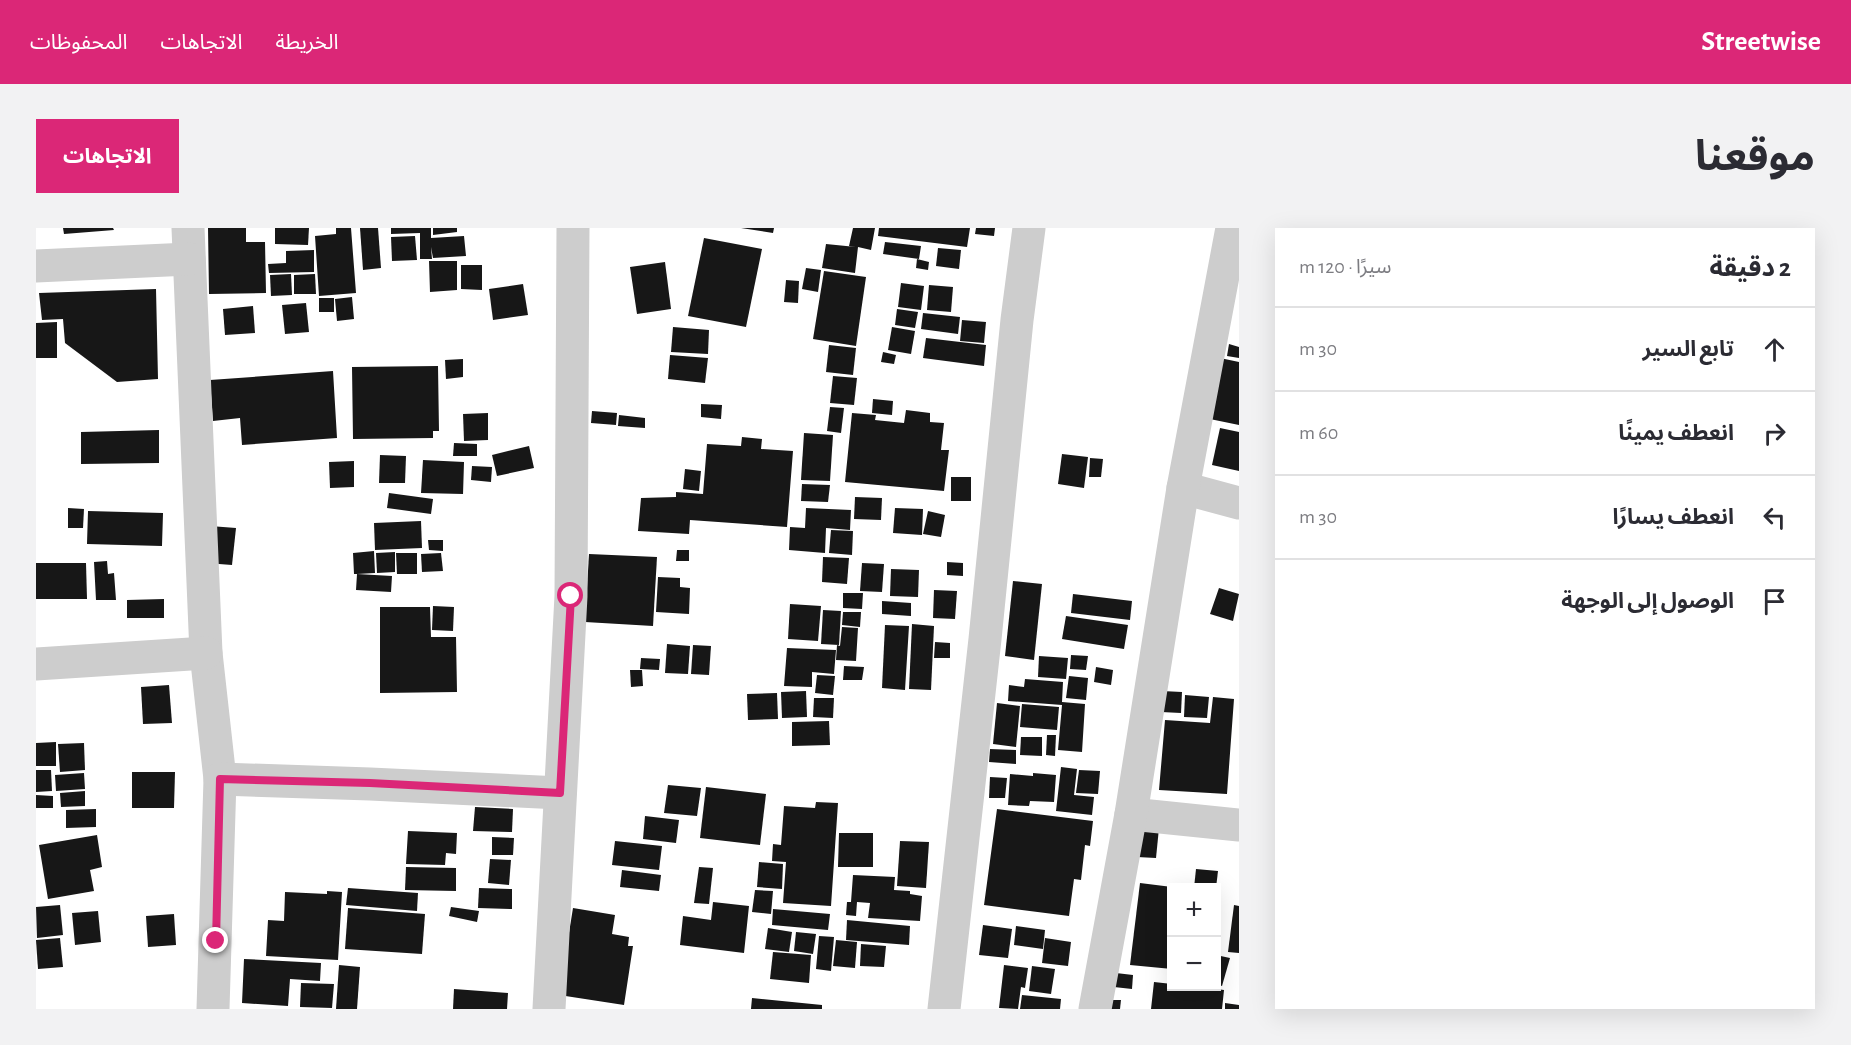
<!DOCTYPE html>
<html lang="ar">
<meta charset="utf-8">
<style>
:root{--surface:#fff;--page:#f2f2f3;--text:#2b2b33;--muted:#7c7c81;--line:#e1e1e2;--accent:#db2777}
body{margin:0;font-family:"Alegreya Sans","Noto Sans Arabic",sans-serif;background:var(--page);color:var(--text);direction:rtl}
.controls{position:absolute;right:18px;bottom:18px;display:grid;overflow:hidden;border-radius:0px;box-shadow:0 6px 24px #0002}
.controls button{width:54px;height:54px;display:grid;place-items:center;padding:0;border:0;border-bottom:2px solid var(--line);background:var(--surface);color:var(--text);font:30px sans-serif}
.stop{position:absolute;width:18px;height:18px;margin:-14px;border:4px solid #db2777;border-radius:50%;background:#fff}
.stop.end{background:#db2777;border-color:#fff;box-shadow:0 2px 6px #0008}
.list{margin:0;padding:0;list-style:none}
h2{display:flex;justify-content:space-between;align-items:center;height:78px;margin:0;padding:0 24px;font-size:26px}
h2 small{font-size:20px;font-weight:400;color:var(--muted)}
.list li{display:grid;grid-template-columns:39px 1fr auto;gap:18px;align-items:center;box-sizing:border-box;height:84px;padding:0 24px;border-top:2px solid var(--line)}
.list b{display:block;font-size:22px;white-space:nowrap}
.list em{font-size:20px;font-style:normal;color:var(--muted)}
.icon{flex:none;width:33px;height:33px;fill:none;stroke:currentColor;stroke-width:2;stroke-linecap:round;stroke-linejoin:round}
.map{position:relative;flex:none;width:1203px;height:781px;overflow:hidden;direction:ltr;border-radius:0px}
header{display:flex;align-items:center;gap:36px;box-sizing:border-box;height:84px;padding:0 30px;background:var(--accent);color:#fff}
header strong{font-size:28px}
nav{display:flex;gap:33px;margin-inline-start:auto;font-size:21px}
.intro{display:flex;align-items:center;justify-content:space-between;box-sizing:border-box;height:144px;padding:0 36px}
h1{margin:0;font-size:42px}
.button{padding:15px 27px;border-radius:0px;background:var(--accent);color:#fff;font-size:21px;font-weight:700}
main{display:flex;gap:36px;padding:0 36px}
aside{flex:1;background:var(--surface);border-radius:0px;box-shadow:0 6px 24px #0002}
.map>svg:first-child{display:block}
.building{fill:#171717}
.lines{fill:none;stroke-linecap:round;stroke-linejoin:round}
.minor{stroke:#cdcdcd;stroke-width:33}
.route{stroke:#db2777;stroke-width:8}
</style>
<header>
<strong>Streetwise</strong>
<nav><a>الخريطة</a><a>الاتجاهات</a><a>المحفوظات</a></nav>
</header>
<div class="intro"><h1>موقعنا</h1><a class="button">الاتجاهات</a></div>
<main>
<aside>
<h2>2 دقيقة<small>سيرًا · 120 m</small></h2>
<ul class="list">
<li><svg class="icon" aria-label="ahead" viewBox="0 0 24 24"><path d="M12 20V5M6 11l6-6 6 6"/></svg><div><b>تابع السير</b></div><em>30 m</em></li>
<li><svg class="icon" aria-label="right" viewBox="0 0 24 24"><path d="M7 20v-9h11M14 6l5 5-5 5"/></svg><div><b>انعطف يمينًا</b></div><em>60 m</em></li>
<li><svg class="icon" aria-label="left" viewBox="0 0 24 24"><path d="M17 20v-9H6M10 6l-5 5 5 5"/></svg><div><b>انعطف يسارًا</b></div><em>30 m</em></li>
<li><svg class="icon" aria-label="arrive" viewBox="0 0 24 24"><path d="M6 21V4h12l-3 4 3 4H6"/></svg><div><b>الوصول إلى الوجهة</b></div></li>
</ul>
</aside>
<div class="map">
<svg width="1203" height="781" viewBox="0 0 1203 781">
<rect width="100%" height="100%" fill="#fff"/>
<g class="building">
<polygon points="27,0 77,0 78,2 28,6"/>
<polygon points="172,0 210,0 210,14 229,14 230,65 173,66"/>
<polygon points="239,0 273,0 272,17 239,16"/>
<polygon points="300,0 315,0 320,65 283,68 279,8 300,6"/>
<polygon points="324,0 342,0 345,40 327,42"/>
<polygon points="355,0 395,0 395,10 428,8 430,28 397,30 395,19 396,31 384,31 384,5 355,6"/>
<polygon points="397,0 421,0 421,4 397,7"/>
<polygon points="705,0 738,0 737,5"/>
<polygon points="817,0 839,0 835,22 822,19 819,45 786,40 790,16 820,19 813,18"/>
<polygon points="843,0 934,0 931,19 842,8"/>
<polygon points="940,0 959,0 958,8 939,6"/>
<polygon points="379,8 381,32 356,33 355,9"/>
<polygon points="668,10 726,21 710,99 652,88"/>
<polygon points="849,14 885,18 883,31 847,26"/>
<polygon points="902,20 925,22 923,41 900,38"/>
<polygon points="278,22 278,44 233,45 232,36 250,35 250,23"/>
<polygon points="881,31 893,34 892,42 880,40"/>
<polygon points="393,33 421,33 421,62 394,64"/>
<polygon points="629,34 635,81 601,86 594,39"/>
<polygon points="425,37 446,37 446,62 425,61"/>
<polygon points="770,40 785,42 782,64 766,61"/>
<polygon points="788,43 830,49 820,118 777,111"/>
<polygon points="255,46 256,67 235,68 234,47"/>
<polygon points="279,46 280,66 258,66 258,47"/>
<polygon points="750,52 763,53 762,75 748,74"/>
<polygon points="865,55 888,58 885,82 862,79"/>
<polygon points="487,56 492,87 457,92 453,61"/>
<polygon points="893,57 917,59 915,84 891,82"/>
<polygon points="120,61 122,151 81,154 29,115 27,91 6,92 3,65"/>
<polygon points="316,69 318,91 301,93 299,71"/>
<rect x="283" y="70" width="15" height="14"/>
<polygon points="270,75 273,104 249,106 246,77"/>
<polygon points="217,78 219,105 189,107 187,81"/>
<polygon points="861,81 882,84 879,100 859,97"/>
<polygon points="887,85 924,89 922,106 885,101"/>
<polygon points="926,92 950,94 948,115 924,113"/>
<polygon points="21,94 21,130 0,130 0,95"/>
<polygon points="637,99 673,102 672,126 635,124"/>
<polygon points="856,99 879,103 875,126 852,122"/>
<polygon points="890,110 950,117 948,138 887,130"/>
<polygon points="1193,116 1203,119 1203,130 1191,128"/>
<polygon points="793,117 820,120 817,147 790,144"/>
<polygon points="847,124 860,127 858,136 845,134"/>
<polygon points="634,127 672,130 669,155 632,151"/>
<polygon points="1184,130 1203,134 1203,197 1169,190"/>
<polygon points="427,131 427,149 410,151 409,132"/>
<polygon points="402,138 403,203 397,203 397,210 317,211 316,139"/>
<polygon points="297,143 301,210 206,217 204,190 177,193 174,152"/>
<polygon points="797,148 821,150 818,177 794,175"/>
<polygon points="837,171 857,173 856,187 836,185"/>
<polygon points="665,176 686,177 685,191 665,189"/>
<polygon points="794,179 808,180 805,205 791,203"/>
<polygon points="870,182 894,185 894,194 908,195 905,222 913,222 908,263 809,254 816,185 840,187 839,192 868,195"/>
<polygon points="556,183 581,185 580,197 555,195"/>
<polygon points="452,185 452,212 428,213 427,186"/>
<polygon points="583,187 609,190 609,200 582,198"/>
<polygon points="1184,200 1203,204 1203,243 1176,237"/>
<polygon points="123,202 123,235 45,236 45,204"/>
<polygon points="768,205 797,207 794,253 765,252"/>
<polygon points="706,209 726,211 725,221 757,223 751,299 654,292 653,306 602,303 605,270 640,269 640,264 667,266 671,216 705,218"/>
<polygon points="418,215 441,216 441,228 417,228"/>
<polygon points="493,218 498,240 461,248 456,227"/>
<polygon points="1026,226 1052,229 1048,260 1022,256"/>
<polygon points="344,227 370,228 369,255 343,255"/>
<polygon points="1054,230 1067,231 1065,249 1053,249"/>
<polygon points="387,232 428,234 427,266 385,265"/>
<polygon points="318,233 318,259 294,260 293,234"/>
<polygon points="436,238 456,239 455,254 435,252"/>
<polygon points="649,241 665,243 663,263 647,261"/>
<rect x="915" y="249" width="20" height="24"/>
<polygon points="766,256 794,257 792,274 765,273"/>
<polygon points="353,265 397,271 395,286 351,280"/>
<polygon points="819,269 846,270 845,292 818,291"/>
<polygon points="32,280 48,281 47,300 32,300"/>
<polygon points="770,280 815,282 814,302 790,300 789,325 753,322 754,299 769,300"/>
<polygon points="859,280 887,281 886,307 857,305"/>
<polygon points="52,283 127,285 126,318 51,316"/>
<polygon points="892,283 909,287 905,309 887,306"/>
<polygon points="385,293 386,320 339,322 338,295"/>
<polygon points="174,298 200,300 196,337 170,335"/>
<polygon points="795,302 817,303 816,327 793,325"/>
<polygon points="392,312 407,312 407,323 393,322"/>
<polygon points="641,322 653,322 653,333 640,333"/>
<polygon points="338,323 339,345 321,346 356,348 355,364 320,362 321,346 318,346 317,325"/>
<polygon points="359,324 359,344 341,345 340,325"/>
<polygon points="360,325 381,325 381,346 361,346"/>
<polygon points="405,325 407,343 386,344 385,326"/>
<polygon points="553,326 621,329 617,398 549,394"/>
<polygon points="787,329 813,330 811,356 786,354"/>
<polygon points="71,333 72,346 78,345 80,372 60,372 58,334"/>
<polygon points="911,334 927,335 927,348 911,347"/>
<polygon points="0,335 50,335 51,371 0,371"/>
<polygon points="826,335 848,336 846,364 824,363"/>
<polygon points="855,341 883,342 882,369 854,368"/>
<polygon points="622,349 644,350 644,359 654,360 653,386 620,384"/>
<polygon points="977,353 1006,356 998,432 969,428"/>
<polygon points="1183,360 1203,366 1197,393 1174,386"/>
<polygon points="898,362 921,363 919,391 897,390"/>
<polygon points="807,365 827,365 826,381 807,380"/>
<polygon points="1037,366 1096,373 1094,392 1035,385"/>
<polygon points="128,371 128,390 91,390 91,372"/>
<polygon points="846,373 875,375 875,388 846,386"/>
<polygon points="754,376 785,378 782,413 752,411"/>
<polygon points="397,378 418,379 417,403 396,402"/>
<polygon points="344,379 394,379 395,409 420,409 421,464 344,465"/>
<polygon points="787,382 805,383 803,417 785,416"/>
<polygon points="807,384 825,384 824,399 806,397"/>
<polygon points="1030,388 1092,397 1088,421 1026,411"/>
<polygon points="876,396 898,398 895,462 873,461"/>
<polygon points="849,397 873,398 869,462 846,460"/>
<polygon points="806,399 822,400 820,433 800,432 801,417 804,418"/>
<polygon points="899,414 914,415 914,430 898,430"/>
<polygon points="631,416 654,418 652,446 629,445"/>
<polygon points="657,417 675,418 673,447 655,446"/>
<polygon points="751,420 800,422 798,446 776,444 776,459 748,458"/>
<polygon points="1035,427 1052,428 1050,442 1034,441"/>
<polygon points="1003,428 1032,430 1030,451 1002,449"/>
<polygon points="605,430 624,431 623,442 604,441"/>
<polygon points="808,438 828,439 826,452 807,452"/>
<polygon points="1060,439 1077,442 1075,457 1058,454"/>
<polygon points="594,442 606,442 607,458 595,459"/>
<polygon points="781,447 799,448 797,467 779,465"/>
<polygon points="1033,448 1052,450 1050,472 1030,470"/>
<polygon points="989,451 1027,454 1026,474 1049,476 1046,524 1022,522 1026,477 972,473 973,457 988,459"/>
<polygon points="133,457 136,495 107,496 105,459"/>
<polygon points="770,463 771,489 746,490 745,464"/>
<polygon points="1126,463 1146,464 1145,485 1125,484"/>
<polygon points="741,465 742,491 712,492 711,466"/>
<polygon points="1149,467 1173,469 1171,490 1148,489"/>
<polygon points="1177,469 1198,471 1191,566 1123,562 1129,492 1174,495"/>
<polygon points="778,470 798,470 797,490 777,489"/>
<polygon points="961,475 984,478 980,519 957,516"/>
<polygon points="986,476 1023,479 1021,502 984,499"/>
<polygon points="793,493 794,517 756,518 756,494"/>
<polygon points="1011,507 1020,507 1019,528 1010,527"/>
<polygon points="985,509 1006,509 1006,528 984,527"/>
<polygon points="20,514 20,538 0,538 0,515"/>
<polygon points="48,515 49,542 24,544 22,516"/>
<polygon points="954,521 980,522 980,536 953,534"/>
<polygon points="1025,539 1041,541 1038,567 1058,569 1056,587 1020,583"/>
<polygon points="0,542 15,542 16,563 0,564"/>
<polygon points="1043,542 1064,543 1062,566 1040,565"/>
<polygon points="96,544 139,544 138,580 96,580"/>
<polygon points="48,545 49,561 20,563 19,547"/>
<polygon points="997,545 1020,547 1018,574 994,573 993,578 972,577 974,546 997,548"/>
<polygon points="954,549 971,550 969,570 953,570"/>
<polygon points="632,557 665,560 661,588 628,585"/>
<polygon points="670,559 730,566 724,617 664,610"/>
<polygon points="49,563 49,578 25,579 24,565"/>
<polygon points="0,567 17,568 17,580 0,580"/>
<polygon points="780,574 802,575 795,678 747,675 750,634 736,633 737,616 745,617 748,578 779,580"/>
<polygon points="439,579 477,581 476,604 437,603"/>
<polygon points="60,581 60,599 30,600 30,582"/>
<polygon points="961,581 1057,593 1054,618 1049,617 1045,652 1038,651 1033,688 948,677"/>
<polygon points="609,588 643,592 640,615 607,611"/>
<polygon points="1105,598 1123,600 1120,630 1101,629"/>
<polygon points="372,603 421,605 420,626 410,625 409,637 370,636"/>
<polygon points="803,605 837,605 837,639 802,639"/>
<polygon points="61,607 66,639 54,642 58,663 12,671 3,617"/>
<polygon points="456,609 478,610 477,627 456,627"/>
<polygon points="579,613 626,618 623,642 576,637"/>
<polygon points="864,613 893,614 890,660 861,658"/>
<polygon points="454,631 475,632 473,657 452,655"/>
<polygon points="723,634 747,636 746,661 721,659"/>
<polygon points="370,639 420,640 420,663 369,662"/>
<polygon points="663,639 677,640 673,676 658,675"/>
<polygon points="1160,641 1182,643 1180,660 1158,660"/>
<polygon points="586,642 625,647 623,663 584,659"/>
<polygon points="817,647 859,649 858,662 874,663 874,666 886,668 884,693 832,690 834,675 821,674 820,688 810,687 811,674 815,674"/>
<polygon points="1104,655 1136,659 1136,741 1094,737"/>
<polygon points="312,660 382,665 381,683 310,677"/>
<polygon points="443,660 476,661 476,681 442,680"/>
<polygon points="719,662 737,663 735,686 716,684"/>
<polygon points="291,663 306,664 302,732 230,728 232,692 248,693 249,664 291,666"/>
<polygon points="677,674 713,678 708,725 644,717 647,688 675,692"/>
<polygon points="24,677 27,707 1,710 0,679"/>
<polygon points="1198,677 1203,678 1203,725 1192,724"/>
<polygon points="415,679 443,683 441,694 413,688"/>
<polygon points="312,680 389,686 386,726 309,721"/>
<polygon points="537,680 579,687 576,706 593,709 592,718 597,718 588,777 523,767"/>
<polygon points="737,681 794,686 792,702 736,697"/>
<polygon points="62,683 65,714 39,717 36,685"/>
<polygon points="138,686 140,717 112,719 110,688"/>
<polygon points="811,692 874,698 873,717 810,712"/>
<polygon points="947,697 976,701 972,730 943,727"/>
<polygon points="980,698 1009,702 1007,721 978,717"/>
<polygon points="732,700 756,704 753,724 729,721"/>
<polygon points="760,704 780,706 777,726 758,723"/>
<polygon points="783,708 798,709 795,743 780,741"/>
<polygon points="24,710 27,739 2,741 0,712"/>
<polygon points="1009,710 1035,714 1032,738 1006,735"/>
<polygon points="800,712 821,714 819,740 797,738"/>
<polygon points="825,716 850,718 848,739 824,738"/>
<polygon points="737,724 775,727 773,755 734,751"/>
<polygon points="1180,727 1194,730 1186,758 1180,756"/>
<polygon points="208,731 285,735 284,753 254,751 252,778 206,775"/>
<polygon points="303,737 324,739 321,781 300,781"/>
<polygon points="968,737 992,740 989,760 985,759 982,781 963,780"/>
<polygon points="996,738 1019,741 1015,766 993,763"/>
<polygon points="1080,745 1097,747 1096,761 1078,759"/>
<polygon points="1118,754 1136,756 1136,758 1160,758 1188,762 1186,781 1115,781"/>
<polygon points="265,755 298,756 296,780 264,779"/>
<polygon points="418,761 472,765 471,781 417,781"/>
<polygon points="986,767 1025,771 1024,781 984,781"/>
<polygon points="716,770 786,777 786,781 715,781"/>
<polygon points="1071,772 1085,772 1084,781 1071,781"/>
<polygon points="1189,775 1203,777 1203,781 1189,781"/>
</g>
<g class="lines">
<g class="minor">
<polyline points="152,0 170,425 184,551 177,781"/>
<polyline points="0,38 153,31"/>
<polyline points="1147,260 1203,275"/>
<polyline points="0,436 170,425"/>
<polyline points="184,551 334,556 524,565"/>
<polyline points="1095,586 1203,597"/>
<polyline points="513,781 535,368 537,0"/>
<polyline points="908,781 949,411 981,92 993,0"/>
<polyline points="1059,781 1095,586 1147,260 1196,0"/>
</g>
</g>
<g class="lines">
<polyline class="route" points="180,713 184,551 334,555 524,565 535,368"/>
</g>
</svg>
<div class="controls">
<button>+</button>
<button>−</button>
</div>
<div class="stop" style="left:535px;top:368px"></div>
<div class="stop end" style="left:180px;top:713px"></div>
</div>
</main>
